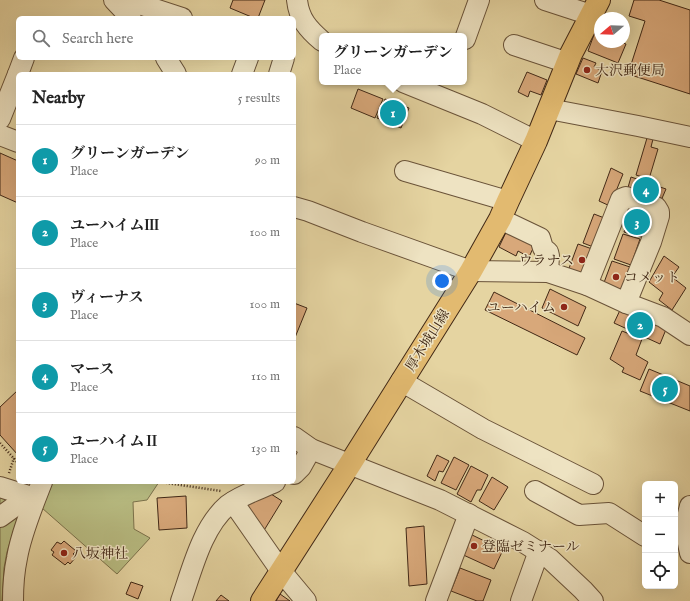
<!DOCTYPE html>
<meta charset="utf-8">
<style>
:root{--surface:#fff;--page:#f2f2f2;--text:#222;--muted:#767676;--line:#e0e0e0;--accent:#8f2418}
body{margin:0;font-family:"IM FELL English","Noto Serif JP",serif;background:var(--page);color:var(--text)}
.controls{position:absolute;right:12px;bottom:12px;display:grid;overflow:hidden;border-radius:6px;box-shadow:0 4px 16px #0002}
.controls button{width:36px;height:36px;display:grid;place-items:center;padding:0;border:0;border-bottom:1px solid var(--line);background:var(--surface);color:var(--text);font:20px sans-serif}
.compass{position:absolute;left:594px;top:12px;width:36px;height:36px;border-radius:50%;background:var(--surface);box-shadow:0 4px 16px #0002;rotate:251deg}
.you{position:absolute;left:442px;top:281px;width:14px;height:14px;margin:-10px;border:3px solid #fff;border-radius:50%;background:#1a73e8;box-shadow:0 0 0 6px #1a73e833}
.badge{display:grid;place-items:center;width:26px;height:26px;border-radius:50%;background:var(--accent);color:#fff;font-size:13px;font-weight:700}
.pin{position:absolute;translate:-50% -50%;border:2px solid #fff;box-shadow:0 1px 4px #0006}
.popup{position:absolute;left:319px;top:33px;width:148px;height:52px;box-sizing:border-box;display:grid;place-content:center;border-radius:6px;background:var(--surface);filter:drop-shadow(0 1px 3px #0005);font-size:13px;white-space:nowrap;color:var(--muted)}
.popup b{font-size:15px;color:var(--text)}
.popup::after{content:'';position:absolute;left:50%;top:100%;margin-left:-8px;border:8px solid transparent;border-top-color:var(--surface)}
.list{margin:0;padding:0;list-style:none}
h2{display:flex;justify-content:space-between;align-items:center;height:52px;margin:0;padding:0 16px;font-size:17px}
h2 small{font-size:13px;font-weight:400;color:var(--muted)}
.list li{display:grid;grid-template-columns:26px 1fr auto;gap:12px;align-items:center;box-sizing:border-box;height:72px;padding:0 16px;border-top:1px solid var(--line)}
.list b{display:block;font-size:15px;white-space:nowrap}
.list p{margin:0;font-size:13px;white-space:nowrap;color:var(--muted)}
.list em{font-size:13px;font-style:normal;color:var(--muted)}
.icon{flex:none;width:22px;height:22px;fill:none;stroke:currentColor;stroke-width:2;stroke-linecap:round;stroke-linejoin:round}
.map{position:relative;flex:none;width:690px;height:601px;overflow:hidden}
.search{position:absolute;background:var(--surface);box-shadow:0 4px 16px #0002;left:16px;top:16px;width:280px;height:44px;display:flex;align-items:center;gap:10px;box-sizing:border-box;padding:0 14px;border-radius:6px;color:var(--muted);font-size:15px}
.panel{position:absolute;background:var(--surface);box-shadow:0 4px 16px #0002;left:16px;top:72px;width:280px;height:412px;border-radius:6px}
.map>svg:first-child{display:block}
.green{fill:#b8bc82;stroke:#7c724c}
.building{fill:#d8a87a;stroke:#412816}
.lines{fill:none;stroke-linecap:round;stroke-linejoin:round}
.minor-casing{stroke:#6a5339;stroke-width:22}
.major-casing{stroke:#412816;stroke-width:24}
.path{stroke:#412816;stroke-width:2.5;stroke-dasharray:1 2;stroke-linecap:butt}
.minor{stroke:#eee3c2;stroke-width:20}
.major{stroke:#e2ba70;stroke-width:22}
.poi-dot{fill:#8f2418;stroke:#eee3c2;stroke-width:1.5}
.labels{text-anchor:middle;stroke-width:3;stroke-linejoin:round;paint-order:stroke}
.poi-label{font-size:14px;fill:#412816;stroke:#eee3c2;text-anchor:start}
.street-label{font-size:14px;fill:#412816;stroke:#eee3c2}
</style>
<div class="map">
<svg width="690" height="601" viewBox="0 0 690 601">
<rect width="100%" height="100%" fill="#e5d4a1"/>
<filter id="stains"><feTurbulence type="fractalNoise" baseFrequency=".005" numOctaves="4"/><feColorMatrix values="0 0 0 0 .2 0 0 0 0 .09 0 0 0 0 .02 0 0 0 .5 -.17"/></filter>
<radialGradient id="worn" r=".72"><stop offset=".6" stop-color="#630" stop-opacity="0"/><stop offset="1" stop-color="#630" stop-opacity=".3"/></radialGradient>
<g class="green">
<polygon points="51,482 159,482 147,500 133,502 134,529 150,538 117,574 42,508"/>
<polygon points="0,498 10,501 18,516 7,552 4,568 2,601 0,601"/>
</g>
<g class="building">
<polygon points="233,0 265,0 258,18 254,18 230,8"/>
<polygon points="634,0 659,0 690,10 690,94 628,74 645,21 629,16"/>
<polygon points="595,32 600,34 600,42 620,42 626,44 618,63 588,51"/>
<polygon points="583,58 596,63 594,67 602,71 598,83 576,74"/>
<polygon points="527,72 547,80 541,95 530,91 528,97 518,92"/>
<polygon points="358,89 383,99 375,118 351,108"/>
<polygon points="385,99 409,108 401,128 377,118"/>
<polygon points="647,138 653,139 651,147 658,149 649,179 636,175"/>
<polygon points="0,153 18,161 18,203 0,195"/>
<polygon points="611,168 623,174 610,206 599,201"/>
<polygon points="631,177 666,189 660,203 627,191"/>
<polygon points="633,206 650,212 641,237 624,232"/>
<polygon points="594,214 607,219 596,248 583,243"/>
<polygon points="509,226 537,240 529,257 518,251 516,256 499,247"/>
<polygon points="623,234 640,239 631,265 614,259"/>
<polygon points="578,244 595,250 585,277 568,271"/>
<polygon points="664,256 679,267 672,277 686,288 672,310 659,300 663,293 649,282"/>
<polygon points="612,261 630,267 619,294 602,288"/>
<polygon points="550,289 586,307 578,326 542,308"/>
<polygon points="494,292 585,338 577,355 485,310"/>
<polygon points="294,303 307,308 294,340"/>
<polygon points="621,308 667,327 660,344 614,323"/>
<polygon points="622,331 642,339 636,355 648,362 640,380 622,372 624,368 610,359"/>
<polygon points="649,369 690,386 690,411 640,391"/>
<polygon points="18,390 18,455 0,435 0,407"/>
<polygon points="437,455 449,461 443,472 439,471 435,481 427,476"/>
<polygon points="454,457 469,465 456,490 441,483"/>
<polygon points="471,466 488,475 481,490 477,490 471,502 457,494"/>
<polygon points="492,477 508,487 494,510 479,501"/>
<polygon points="271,494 282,501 263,532 244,505"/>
<polygon points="186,496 187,528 159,530 157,498"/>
<polygon points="424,526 427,584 409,586 406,528"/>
<polygon points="468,533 503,550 494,569 459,553"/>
<polygon points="64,541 76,551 73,554 76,557 70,564 68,562 65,565 52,555 54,552 51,550 57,542 61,544"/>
<polygon points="460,568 491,580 483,601 477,601 451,591"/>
<polygon points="131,582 143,586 138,599 126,594"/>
<polygon points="280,594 290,601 276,601"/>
<polygon points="221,595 229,601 216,601"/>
</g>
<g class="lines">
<defs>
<g id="minor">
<polyline points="114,0 131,18"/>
<polyline points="127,0 182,18"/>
<path d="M 297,0 C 299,19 308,29 322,41"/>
<polyline points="545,0 591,15"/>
<polyline points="465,39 479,0"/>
<polyline points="514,45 568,63"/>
<polyline points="166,58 176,74"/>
<polyline points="18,74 24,58"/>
<polyline points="242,74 248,58"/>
<polyline points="279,74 284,58"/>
<polyline points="403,82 482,114 536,141"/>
<polyline points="549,109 638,126 690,137"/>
<polyline points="0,119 18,74"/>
<polyline points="0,135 18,142"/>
<polyline points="405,171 508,201"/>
<polyline points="294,207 308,211 362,232 471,271 548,272 587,285 626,303 663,317 690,335"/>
<polyline points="500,219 540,238 543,248 548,252 549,256 548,272"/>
<polyline points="587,285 621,199 626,197 656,207 659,212 659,216 651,242 626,303"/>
<polyline points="401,381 483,429 593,484"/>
<polyline points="294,437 311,449 440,500 523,542 550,559 583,590 593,601"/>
<polyline points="294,474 301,467 311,449"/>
<polyline points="0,487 35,498"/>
<polyline points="535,491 579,515 609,513 645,536"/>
<polyline points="233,502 281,571 306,601"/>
<polyline points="690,506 686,522 685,528 690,553"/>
<polyline points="0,517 18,504"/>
<path d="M 13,601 C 13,587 14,572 17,558 C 21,534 33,505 42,482"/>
<path d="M 181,601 C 192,570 202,527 228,505 C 241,495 260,489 275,482"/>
<polyline points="436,601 469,514"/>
<polyline points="521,601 539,551"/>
</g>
<polyline id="major" points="262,601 350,464 471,271 500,219 508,201 536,141 571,54 599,0"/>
</defs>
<use href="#minor" class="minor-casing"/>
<use href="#major" class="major-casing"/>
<g class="path">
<polyline points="0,443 18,463"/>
<polyline points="9,473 14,458"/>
<polyline points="160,482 221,491"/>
</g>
<use href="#minor" class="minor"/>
<use href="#major" class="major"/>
</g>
<g class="poi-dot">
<circle cx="587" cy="70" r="4"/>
<circle cx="582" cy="260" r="4"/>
<circle cx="616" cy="277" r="4"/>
<circle cx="564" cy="307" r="4"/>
<circle cx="474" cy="546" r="4"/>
<circle cx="64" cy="553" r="4"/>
</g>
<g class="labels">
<g class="poi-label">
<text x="595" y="75">大沢郵便局</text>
<text x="574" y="265" text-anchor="end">ウラナス</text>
<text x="624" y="282">コメット</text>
<text x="556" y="312" text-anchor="end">ユーハイム</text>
<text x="482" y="551">登臨ゼミナール</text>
<text x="72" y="558">八坂神社</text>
</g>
<g class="street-label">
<text transform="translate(427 340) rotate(-58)" y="5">厚木城山線</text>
</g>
</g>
<rect width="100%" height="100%" filter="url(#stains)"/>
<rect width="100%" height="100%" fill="url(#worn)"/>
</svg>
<div class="controls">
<button>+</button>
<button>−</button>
<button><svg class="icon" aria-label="locate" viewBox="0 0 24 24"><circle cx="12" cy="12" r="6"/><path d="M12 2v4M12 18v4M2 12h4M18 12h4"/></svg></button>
</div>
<svg class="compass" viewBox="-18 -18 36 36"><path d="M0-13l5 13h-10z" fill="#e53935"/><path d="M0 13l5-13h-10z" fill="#767676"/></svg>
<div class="you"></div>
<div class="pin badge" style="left:393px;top:113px;background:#0f9aa8">1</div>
<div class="popup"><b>グリーンガーデン</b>Place</div>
<div class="pin badge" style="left:640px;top:325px;background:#0f9aa8">2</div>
<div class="pin badge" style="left:637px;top:222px;background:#0f9aa8">3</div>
<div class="pin badge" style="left:646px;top:190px;background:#0f9aa8">4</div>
<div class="pin badge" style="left:665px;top:389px;background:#0f9aa8">5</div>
<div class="search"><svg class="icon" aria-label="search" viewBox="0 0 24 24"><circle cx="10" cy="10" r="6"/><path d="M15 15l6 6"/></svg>Search here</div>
<section class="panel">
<h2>Nearby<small>5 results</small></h2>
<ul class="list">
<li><span class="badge" style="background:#0f9aa8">1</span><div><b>グリーンガーデン</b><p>Place</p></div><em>90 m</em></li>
<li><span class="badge" style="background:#0f9aa8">2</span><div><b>ユーハイムⅢ</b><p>Place</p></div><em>100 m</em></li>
<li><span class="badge" style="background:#0f9aa8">3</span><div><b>ヴィーナス</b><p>Place</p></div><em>100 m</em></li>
<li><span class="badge" style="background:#0f9aa8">4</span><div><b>マース</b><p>Place</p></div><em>110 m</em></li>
<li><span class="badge" style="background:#0f9aa8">5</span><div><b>ユーハイムⅡ</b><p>Place</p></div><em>130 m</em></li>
</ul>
</section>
</div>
